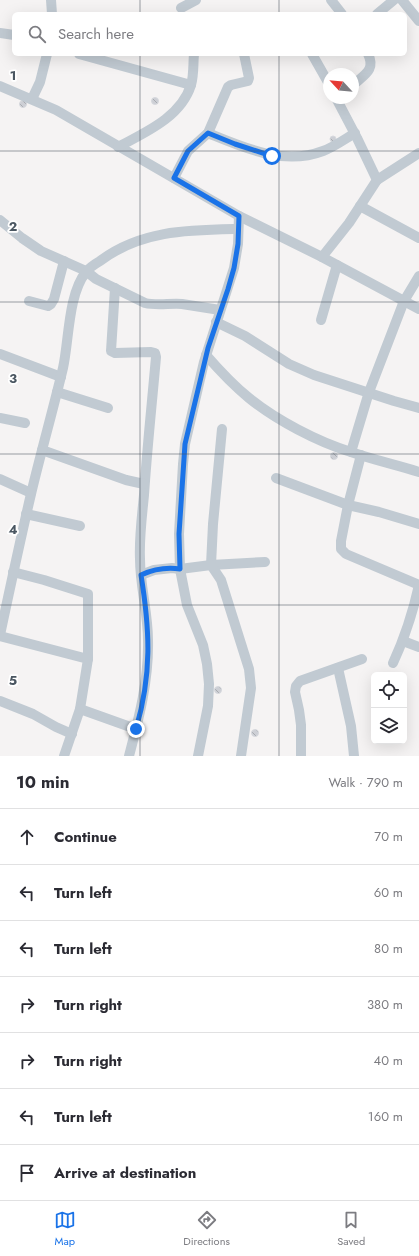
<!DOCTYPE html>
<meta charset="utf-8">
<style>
:root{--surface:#fff;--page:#f7f7f7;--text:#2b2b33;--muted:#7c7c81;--line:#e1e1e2;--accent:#1a73e8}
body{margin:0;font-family:Jost,sans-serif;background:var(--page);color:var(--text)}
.controls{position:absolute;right:12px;bottom:12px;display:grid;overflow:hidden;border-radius:6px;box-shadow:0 4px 16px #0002}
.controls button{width:36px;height:36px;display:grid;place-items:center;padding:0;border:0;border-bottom:1px solid var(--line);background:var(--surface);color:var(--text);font:20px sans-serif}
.compass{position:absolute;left:323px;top:68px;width:36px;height:36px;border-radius:50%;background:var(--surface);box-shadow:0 4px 16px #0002;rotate:296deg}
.stop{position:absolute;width:12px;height:12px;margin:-9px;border:3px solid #1a73e8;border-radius:50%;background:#fff}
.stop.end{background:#1a73e8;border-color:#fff;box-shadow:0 1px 4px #0008}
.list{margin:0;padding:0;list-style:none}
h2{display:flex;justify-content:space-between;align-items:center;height:52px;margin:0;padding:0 16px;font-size:17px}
h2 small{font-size:13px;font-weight:400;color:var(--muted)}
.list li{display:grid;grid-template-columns:26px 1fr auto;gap:12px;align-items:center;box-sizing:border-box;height:56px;padding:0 16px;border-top:1px solid var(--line)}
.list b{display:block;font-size:15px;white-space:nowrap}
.list em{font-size:13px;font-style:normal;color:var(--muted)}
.icon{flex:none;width:22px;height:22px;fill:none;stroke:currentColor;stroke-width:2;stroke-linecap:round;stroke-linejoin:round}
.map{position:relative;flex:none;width:419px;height:756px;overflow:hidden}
.search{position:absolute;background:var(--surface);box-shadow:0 4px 16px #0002;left:12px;right:12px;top:12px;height:44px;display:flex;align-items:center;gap:10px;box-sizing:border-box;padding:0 14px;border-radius:6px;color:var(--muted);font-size:15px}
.sheet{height:444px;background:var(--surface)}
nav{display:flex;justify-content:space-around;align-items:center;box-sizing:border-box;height:56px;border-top:1px solid var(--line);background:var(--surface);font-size:11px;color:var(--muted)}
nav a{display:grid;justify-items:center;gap:2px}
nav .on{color:var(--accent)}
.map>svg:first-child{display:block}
.building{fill:url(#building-back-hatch);stroke:#d7d9de}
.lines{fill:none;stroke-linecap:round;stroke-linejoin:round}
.minor{stroke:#c1cad2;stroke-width:10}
.route{stroke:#1a73e8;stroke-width:5}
.grid{fill:none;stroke:#4a5661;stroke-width:1;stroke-opacity:0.55}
.grid-label{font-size:13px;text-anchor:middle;font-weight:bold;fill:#4a5661;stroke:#fff;stroke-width:3.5;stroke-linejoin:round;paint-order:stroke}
</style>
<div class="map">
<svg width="419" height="756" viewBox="0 0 419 756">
<defs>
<pattern id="building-back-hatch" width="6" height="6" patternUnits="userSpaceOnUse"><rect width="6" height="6" fill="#cdcfd5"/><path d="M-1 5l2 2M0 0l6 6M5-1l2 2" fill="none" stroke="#a8abb0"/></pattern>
</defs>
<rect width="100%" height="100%" fill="#f5f3f3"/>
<g class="building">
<circle cx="155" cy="101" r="3.5"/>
<circle cx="23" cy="104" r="3.5"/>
<circle cx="333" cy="139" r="3"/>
<circle cx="334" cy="456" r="3.5"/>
<circle cx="218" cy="690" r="3.5"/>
<circle cx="255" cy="733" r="3.5"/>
</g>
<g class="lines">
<g class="minor">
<polyline points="51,0 52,14"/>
<polyline points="331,0 342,14"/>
<polyline points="402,0 419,21"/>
<polyline points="181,8 196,0"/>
<polyline points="377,14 394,0"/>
<polyline points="0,33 14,35"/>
<polyline points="79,54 191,85"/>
<polyline points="312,54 329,84"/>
<path d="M 353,85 C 364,75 376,70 368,54"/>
<polyline points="0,86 56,110 239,216 322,257 419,309"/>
<polyline points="336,98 357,138 377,180"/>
<polyline points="32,99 40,82 47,54"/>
<path d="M 208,133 C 245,148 284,166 323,151 C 334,147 345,139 355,133"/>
<path d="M 118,147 C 146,132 181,117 191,85 C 194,75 193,64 194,54"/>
<polyline points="174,178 188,151 208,133 228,87 231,85 248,81 249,78 244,54"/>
<polyline points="360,206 419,238"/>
<path d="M 0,220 L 22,238 L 41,251 L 86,271 L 96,279 L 145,303 C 157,306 170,303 182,304 C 195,306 207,308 220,310"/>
<polyline points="322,257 349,223 377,180 419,153"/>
<path d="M 115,288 L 111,351 L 115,353 L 151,352 L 155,353 L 156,357 C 152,403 147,449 144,495 C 142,516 139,538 140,559 C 140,586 148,613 148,640 C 149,680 139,718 129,756"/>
<polyline points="29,301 48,306 51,304 54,299 64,261"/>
<polyline points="321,320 337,265"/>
<polyline points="216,322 245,336 289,364 314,375 394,401 419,408"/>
<polyline points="0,354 61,377"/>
<path d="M 206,355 C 219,370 233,385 249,398 C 276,420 318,442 351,452 C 374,460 397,465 419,472"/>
<polyline points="57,392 108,408"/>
<polyline points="0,418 25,423"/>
<polyline points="222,429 213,524 211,565 265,562"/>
<polyline points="42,450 126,480 144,484"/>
<polyline points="351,452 369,392 404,301 419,276"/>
<polyline points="361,455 348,505 341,541 341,549 346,554 419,585"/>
<polyline points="276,478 348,505 379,512 419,524"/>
<polyline points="0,479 31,493"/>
<polyline points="26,514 80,526"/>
<polyline points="13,572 44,580 88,594 88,659"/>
<polyline points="141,575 154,570 172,568 180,569 211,565 221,580 249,669 251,688 241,756"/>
<path d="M 0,635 C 10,588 20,541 31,494 C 41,452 53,410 63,368 C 69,341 68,294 86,272 C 89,268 95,264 100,261 C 141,230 189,230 238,229"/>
<polyline points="0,636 88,659 80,709 64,756"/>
<polyline points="403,641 419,647"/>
<path d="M 393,663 C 405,637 413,612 419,585"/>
<polyline points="338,668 351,726 354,756"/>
<polyline points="0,701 33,714 56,727 72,734"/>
<polyline points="80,709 136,729"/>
<polyline points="198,756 208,706 209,684 207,664 203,645 187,605 180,569 179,534 183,464 185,444 204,362 234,268 238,244 239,216"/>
<polyline points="301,756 301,725 299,710 295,692 296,686 300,681 362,659"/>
</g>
</g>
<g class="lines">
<path class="route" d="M 136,729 C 152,674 150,631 141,575 C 154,569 166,567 180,569 L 179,534 L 185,444 L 208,348 L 228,289 L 234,268 L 238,244 L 239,216 L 174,178 L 188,151 L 208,133 L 235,144 L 272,156"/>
</g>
<path class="grid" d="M 140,0 L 140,14M 279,0 L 279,14M 140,54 L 140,756M 279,54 L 279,756M 0,151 L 419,151M 0,302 L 419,302M 0,454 L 419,454M 0,605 L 419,605"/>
<g class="grid-label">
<text x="13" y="80">1</text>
<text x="13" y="231">2</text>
<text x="13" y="383">3</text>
<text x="13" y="534">4</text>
<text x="13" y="685">5</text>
</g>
</svg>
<div class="controls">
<button><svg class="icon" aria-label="locate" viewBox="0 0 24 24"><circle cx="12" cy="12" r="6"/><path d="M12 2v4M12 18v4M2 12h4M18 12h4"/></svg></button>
<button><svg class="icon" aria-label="layers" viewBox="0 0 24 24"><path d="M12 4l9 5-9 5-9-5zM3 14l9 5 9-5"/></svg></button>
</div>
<svg class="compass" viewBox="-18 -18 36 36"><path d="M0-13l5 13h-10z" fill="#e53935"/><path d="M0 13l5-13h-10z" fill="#7c7c81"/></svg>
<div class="stop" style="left:272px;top:156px"></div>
<div class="stop end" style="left:136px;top:729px"></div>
<div class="search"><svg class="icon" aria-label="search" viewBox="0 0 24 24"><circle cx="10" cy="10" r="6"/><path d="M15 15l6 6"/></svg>Search here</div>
</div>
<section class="sheet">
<h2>10 min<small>Walk · 790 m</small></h2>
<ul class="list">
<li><svg class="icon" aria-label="ahead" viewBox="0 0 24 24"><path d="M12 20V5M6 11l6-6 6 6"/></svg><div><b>Continue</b></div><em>70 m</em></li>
<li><svg class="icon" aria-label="left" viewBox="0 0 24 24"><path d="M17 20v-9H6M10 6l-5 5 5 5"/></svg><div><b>Turn left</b></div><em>60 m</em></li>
<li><svg class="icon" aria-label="left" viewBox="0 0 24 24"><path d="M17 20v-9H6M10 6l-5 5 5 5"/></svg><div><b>Turn left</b></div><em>80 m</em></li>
<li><svg class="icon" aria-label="right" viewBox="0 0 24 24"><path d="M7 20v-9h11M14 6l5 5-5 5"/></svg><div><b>Turn right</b></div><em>380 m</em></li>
<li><svg class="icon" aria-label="right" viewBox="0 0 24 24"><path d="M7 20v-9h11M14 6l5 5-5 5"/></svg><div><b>Turn right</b></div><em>40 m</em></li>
<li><svg class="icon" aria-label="left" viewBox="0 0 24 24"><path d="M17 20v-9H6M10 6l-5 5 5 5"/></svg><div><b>Turn left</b></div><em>160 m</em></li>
<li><svg class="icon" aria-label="arrive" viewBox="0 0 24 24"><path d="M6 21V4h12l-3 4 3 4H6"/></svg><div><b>Arrive at destination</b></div></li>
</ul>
</section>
<nav>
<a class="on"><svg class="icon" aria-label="map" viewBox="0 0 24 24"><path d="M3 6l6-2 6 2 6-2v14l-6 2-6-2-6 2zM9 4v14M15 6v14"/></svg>Map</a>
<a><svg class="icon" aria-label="directions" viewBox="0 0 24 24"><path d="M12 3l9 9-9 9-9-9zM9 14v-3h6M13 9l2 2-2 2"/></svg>Directions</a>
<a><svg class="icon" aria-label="saved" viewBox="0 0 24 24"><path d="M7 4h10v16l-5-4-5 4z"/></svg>Saved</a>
</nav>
